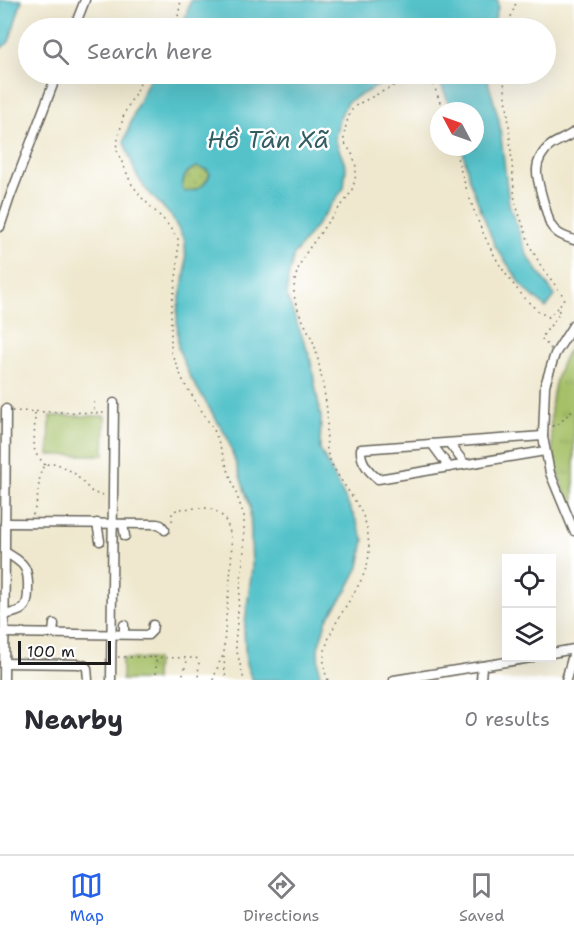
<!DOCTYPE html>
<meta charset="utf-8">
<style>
:root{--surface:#fff;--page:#f7f7f7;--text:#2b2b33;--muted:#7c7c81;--line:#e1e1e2;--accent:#2563eb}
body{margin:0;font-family:"Shantell Sans",sans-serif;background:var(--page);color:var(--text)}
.controls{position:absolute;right:18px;bottom:18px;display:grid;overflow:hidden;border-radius:0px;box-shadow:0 6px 24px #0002}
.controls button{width:54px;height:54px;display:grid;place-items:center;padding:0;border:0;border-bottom:2px solid var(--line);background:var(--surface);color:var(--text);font:30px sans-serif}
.compass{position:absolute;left:430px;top:102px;width:54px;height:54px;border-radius:50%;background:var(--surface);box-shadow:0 6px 24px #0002;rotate:311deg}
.scale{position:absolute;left:18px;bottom:15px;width:93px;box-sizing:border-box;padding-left:6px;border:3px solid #1c1c1c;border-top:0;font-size:16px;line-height:21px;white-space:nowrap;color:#1c1c1c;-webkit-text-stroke:4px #fff;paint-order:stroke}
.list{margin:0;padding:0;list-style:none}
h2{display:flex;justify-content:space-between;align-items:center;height:78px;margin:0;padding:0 24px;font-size:26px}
h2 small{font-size:20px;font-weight:400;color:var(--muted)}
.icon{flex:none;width:33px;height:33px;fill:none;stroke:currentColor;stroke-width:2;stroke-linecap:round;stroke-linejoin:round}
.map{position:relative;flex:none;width:574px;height:680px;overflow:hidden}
.search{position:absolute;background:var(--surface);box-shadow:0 6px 24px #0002;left:18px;right:18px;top:18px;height:66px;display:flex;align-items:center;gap:15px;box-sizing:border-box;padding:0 21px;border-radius:33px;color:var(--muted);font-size:22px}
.sheet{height:174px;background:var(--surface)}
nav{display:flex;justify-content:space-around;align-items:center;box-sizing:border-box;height:84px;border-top:2px solid var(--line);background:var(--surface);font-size:16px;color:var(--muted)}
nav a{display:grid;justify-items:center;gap:3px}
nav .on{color:var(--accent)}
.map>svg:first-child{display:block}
.grass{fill:url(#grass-dots);stroke:#606e42;stroke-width:1.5}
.park{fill:url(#park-tufts);stroke:#606e42;stroke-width:1.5}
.pitch{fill:#a5c067;stroke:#606e42;stroke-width:1.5}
.water{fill:#54c2ca;stroke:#386f73;stroke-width:1.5;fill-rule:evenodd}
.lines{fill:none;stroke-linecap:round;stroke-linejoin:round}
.minor-casing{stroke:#66635a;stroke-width:11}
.path{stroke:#66635a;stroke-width:1.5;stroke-dasharray:1.5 4.5;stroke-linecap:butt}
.minor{stroke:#fff;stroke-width:8}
.labels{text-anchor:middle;stroke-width:5;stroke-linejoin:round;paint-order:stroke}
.water-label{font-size:24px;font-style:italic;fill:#325e62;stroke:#fff}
</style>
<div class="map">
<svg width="574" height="680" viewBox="0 0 574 680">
<defs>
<pattern id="grass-dots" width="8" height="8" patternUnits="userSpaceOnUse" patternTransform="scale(1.5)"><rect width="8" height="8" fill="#a5c067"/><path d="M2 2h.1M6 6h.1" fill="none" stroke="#8da459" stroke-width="1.8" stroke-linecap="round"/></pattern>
<pattern id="park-tufts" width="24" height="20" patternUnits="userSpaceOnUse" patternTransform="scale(1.5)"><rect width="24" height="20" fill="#a5c067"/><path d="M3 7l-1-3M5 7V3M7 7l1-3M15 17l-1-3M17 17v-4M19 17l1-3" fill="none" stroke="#8da459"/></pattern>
</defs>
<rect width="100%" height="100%" fill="#fff"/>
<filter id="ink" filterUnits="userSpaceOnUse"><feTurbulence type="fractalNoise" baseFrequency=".0167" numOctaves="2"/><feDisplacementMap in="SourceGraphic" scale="12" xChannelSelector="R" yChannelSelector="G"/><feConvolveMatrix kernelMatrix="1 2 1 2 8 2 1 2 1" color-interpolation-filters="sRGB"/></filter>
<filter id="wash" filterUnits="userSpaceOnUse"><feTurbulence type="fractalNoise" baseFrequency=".008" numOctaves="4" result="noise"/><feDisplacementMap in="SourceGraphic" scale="24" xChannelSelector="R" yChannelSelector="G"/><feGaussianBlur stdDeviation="1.35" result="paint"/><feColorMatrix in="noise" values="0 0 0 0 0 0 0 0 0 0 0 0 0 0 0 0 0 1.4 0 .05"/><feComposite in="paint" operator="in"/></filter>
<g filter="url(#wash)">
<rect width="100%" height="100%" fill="#efe8ce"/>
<path class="grass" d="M 197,167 L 207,169 L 210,174 C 206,185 197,191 185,192 L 182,188 C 183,178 186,171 197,167 Z"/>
<g class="park">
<path d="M 574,341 L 574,513 C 547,460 539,393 574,341 Z"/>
<polygon points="122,659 156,659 155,680 122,680"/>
</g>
<polygon class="pitch" points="50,416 105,416 104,455 49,455"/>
<g class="water">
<polygon points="0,0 22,0 9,42 0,49"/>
<polygon points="191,0 498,0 498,8 492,28 182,28"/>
<path d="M 159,74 L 397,74 L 379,85 L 347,102 L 339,119 L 335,139 L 346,167 L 344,188 L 294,255 L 288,279 L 287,297 L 310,357 L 321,417 L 320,449 L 355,518 L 364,540 L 359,567 L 346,592 L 327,619 L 318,648 L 319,672 L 322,680 L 252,680 L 246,664 L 244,631 L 252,568 L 250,506 L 227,437 L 189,375 L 178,348 L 177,312 L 186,269 L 185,241 L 171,216 L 144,187 L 136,174 L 124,142 L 135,110 L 149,80 ZM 197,167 L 207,170 L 210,174 C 206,185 197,191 185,192 L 182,188 C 183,178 186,170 197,167 Z"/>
<polygon points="437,74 486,74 499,120 509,204 527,255 555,296 546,308 524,288 495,246 470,182 462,147 475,147 475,111 452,111"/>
</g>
</g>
<g filter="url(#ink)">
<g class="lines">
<defs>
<g id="minor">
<polyline points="74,28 85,0"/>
<path d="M 574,132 C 567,138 558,140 550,146 C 543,151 537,161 537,170 C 536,181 547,212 550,224 C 556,234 563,236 574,240"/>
<polyline points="0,227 10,197 57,74"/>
<polyline points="574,324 555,354 545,385 543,437 550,473 574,531"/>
<path d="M 543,436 L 361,449 C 360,461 369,472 378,479 L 545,451"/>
<polyline points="449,443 465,464"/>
<polyline points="432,444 449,467"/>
<polyline points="5,523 157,524 161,525 165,530"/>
<polyline points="97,523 100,541"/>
<polyline points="123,524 125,536"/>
<path d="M 4,615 C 22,611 28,610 28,591 C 29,567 25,564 5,552"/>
<polyline points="4,633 148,635 152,631 153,625"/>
<polyline points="53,633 54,624"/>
<polyline points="124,634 124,625"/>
<polyline points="552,653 574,649"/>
<polyline points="4,663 78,664 84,665 87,668 88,680"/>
<polyline points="4,680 6,409"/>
<polyline points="111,680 114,403"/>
<polyline points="394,680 531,658"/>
<polyline points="481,680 482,666"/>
<polyline points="566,680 574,651"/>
</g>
</defs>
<use href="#minor" class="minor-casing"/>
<g class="path">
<polyline points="176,28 181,0"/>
<polyline points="507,28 517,0"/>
<polyline points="147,74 143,78 124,114 116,148 131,183 142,198 165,221 178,239 178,264 171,311 171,352 184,383 215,432 244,516 244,550 235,644 244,680"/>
<polyline points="427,74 436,91 443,111"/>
<path d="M 454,147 C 469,200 486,256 524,297 C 531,305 539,313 549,317 L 563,301 L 564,297 L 541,266 L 531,248 L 515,202 L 508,113 L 503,74"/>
<polyline points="551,349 541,338 560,313 557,308"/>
<polyline points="94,402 94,412"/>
<polyline points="12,411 106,413"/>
<polyline points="35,413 34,448 36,454 45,465"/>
<polyline points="552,426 560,423 574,408"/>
<polyline points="33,515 37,501 40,475 43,467 48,464 55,463 62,466 74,473 93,493 105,495"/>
<path d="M 172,521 L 172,513 C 178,507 189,509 198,508 C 216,507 226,515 230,533 C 233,548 231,565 230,579 C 227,612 221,647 226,680"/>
<polyline points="118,657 196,658 199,661 198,680"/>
<polyline points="156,680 156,658"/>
<polyline points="181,680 188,658"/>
<polyline points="213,680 220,661 223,656"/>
<path d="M 328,680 C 310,642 356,601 366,568 C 370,558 369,547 368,536 C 366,505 338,484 328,455 C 325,445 328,423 327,410 C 324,389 320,368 315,347 C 309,328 293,309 294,288 C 296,265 306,252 319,235 C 323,229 327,222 332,217 C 340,206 351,197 354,183 C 357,172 357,163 351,152 C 349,149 345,144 344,141 C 343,135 348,115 352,110 C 353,108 356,106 358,104 L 417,74"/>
</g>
<use href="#minor" class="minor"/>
</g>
</g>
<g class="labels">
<g class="water-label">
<text x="268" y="148">Hồ Tân Xã</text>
</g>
</g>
</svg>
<div class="controls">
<button><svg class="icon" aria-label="locate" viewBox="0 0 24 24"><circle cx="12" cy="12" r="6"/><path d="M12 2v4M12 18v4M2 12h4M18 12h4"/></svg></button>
<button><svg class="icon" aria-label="layers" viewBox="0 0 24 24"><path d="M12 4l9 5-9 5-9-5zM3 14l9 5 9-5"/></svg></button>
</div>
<svg class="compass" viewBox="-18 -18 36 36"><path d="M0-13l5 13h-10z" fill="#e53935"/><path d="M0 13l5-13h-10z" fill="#7c7c81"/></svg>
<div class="scale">100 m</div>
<div class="search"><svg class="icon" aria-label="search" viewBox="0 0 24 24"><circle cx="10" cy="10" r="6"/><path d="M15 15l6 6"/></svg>Search here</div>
</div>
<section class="sheet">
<h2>Nearby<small>0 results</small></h2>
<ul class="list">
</ul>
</section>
<nav>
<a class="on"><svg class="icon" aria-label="map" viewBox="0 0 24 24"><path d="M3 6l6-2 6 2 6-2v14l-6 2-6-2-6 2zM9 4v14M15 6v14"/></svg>Map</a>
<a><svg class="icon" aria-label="directions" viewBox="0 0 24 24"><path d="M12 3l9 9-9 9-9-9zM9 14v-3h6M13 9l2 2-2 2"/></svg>Directions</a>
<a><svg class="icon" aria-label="saved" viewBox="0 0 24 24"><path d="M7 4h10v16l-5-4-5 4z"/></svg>Saved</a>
</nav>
